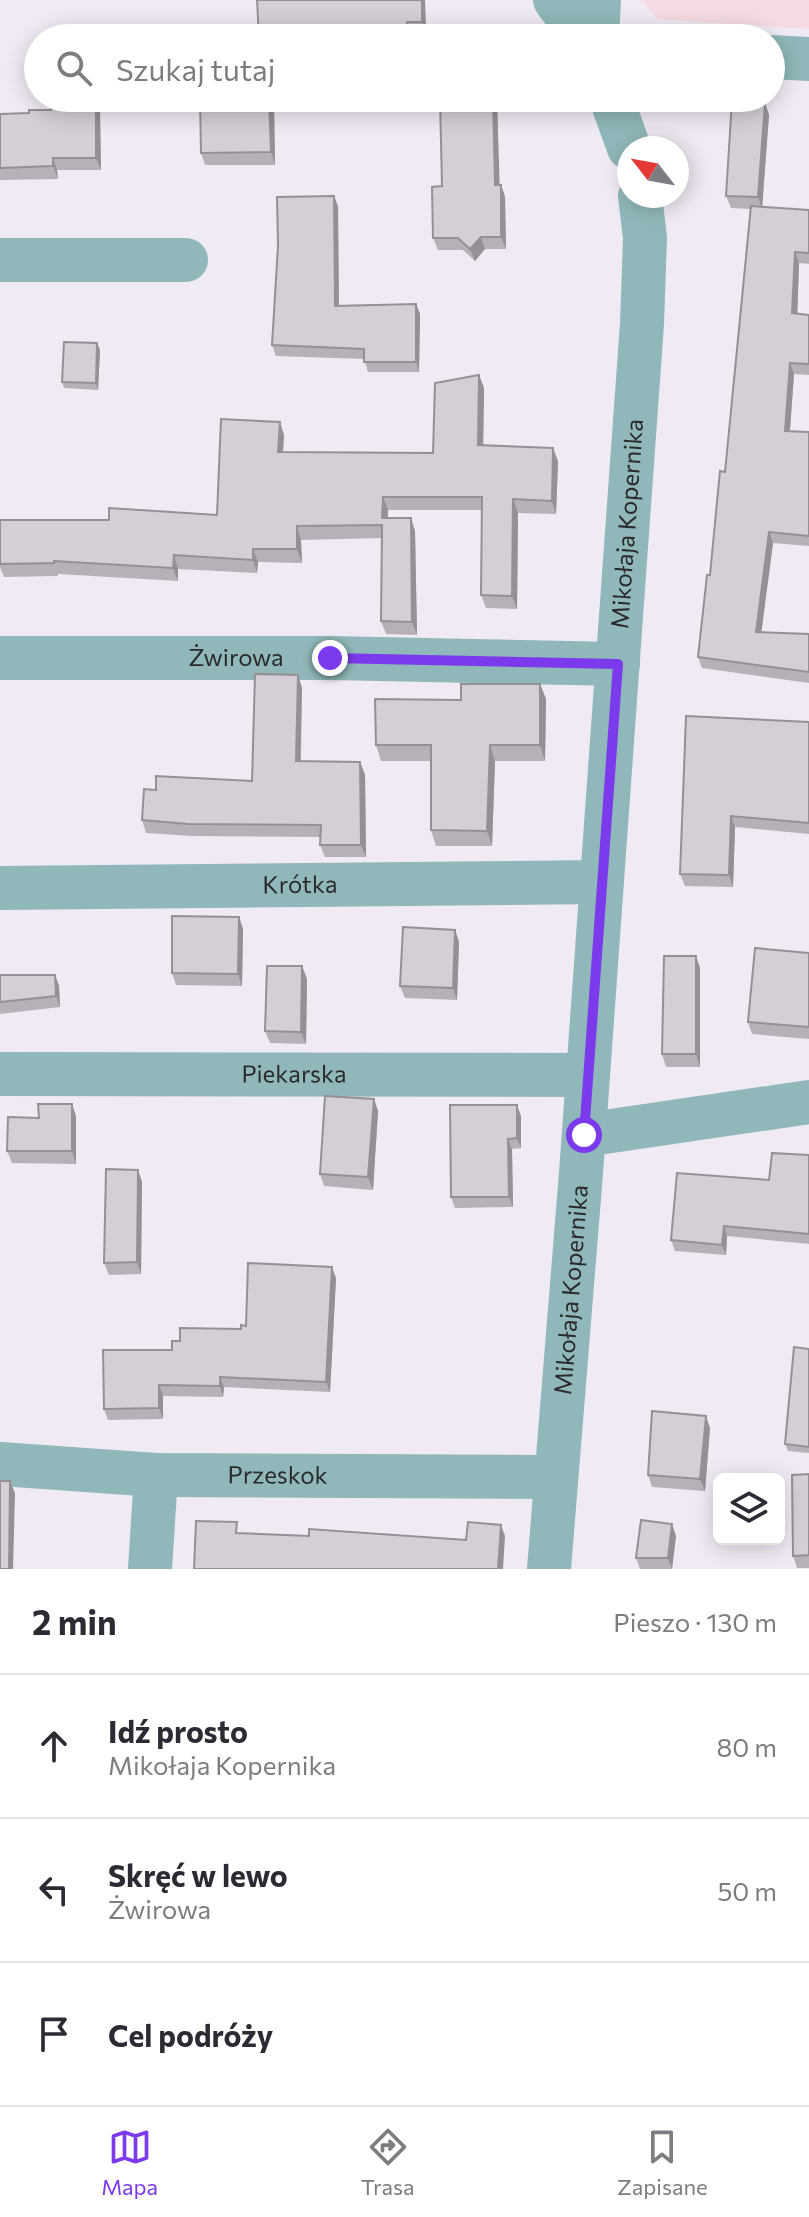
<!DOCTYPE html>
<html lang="pl">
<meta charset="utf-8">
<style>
:root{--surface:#fff;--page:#f2f2f3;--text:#2b2b33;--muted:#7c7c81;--line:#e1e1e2;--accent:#7c3aed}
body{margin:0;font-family:Commissioner,sans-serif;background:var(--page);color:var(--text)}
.controls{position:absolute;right:24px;bottom:24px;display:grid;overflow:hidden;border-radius:12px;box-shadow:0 4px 20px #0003}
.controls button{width:72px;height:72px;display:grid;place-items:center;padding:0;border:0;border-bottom:2px solid var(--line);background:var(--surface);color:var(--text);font:40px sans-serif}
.compass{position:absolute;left:617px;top:136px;width:72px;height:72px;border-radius:50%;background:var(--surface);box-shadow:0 4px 20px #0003;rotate:301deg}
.stop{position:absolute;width:24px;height:24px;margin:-18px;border:6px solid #7c3aed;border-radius:50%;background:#fff}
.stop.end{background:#7c3aed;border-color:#fff;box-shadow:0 2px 8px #0008}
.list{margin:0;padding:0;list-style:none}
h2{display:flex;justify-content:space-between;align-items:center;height:104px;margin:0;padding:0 32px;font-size:34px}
h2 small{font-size:26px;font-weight:400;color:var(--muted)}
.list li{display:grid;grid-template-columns:52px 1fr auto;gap:24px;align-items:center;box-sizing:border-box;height:144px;padding:0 32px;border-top:2px solid var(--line)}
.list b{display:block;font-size:30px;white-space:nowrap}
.list p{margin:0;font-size:26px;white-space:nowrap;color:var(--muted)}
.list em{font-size:26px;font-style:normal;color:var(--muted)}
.icon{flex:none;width:44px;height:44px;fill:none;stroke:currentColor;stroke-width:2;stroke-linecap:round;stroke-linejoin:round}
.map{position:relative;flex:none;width:809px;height:1569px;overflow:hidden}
.search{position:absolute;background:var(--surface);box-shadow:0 4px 20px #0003;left:24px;right:24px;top:24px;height:88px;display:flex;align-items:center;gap:20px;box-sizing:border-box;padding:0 28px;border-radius:44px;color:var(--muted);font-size:30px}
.sheet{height:536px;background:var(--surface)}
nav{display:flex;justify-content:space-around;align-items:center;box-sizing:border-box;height:112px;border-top:2px solid var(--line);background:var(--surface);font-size:22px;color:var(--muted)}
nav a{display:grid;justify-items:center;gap:4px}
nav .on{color:var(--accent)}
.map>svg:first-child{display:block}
.education{fill:#f5dbe3}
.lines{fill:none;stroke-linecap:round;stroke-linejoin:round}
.minor{stroke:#90b7b9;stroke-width:44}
.wall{fill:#b6b1b9}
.shaded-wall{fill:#949096}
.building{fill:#d4ced7;stroke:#949096;stroke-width:2}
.route{stroke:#7c3aed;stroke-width:10}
.labels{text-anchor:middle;stroke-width:6;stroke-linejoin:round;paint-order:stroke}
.street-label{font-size:24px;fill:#2b292c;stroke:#f0eaf4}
</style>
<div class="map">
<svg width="809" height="1569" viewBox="0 0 809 1569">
<rect width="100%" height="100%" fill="#f0eaf4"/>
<polygon class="education" points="642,0 809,0 809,29 657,19"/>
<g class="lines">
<g class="minor">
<polyline points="555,0 583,38"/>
<polyline points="597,38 599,0"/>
<polyline points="771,57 809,59"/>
<polyline points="611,98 629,148"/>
<polyline points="0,260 186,260"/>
<path id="s1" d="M 0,658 L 330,658 L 618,664"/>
<path id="s2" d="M 0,888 L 601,882"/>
<path id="s3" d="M 0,1074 L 588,1075"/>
<polyline points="584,1135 809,1102"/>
<path id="s4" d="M 0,1464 L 156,1475 L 556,1477"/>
<polyline points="150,1569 156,1475"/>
<path id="s5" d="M 549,1569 L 581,1173 L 642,324 L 645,238 L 640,196"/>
</g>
</g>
<g class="wall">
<polygon points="257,0 425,0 426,33 411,33"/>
<polygon points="96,98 100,111 101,170 57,170 58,179 0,180 0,114 29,113 51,110"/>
<polygon points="219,98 272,98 274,101 275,165 205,165 201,153"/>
<polygon points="497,99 499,185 501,185 505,197 506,249 485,249 475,261 463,250 438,250 433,238 442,186"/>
<polygon points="765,103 769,115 762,207 809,210 809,264 799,263 797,314 809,315 809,375 794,374 790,431 809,432 809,546 773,543 761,632 809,634 809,683 702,668 698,657 725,472 750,209 731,208 726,196"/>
<polygon points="338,206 339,305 416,304 420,314 419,372 368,372 364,359 276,356 272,345"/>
<polygon points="97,343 100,350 98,390 64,388 62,382"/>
<polygon points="479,375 484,388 483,445 558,461 556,514 518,513 517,609 486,608 481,595 482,510 388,510 388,518 415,531 417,635 386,634 381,621 382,538 301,540 302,563 258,562 257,573 178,569 178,581 58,574 58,576 4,577 0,567 0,520 109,520 217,515 284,435 283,452 433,453"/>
<polygon points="298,675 302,688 301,761 360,762 365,775 366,857 325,857 320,845 320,837 192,836 146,833 142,820 156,790 252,781"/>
<polygon points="540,684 546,699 545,761 495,761 492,846 436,846 431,830 431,761 381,761 376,745 461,700"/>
<polygon points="809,722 809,834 735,827 733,887 685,886 680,874"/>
<polygon points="239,917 243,929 242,986 176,985 172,973"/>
<polygon points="455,930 459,942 457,1000 405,998 400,986"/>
<polygon points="809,953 809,1039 752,1034 748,1022"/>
<polygon points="302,966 307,979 306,1044 270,1043 265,1031"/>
<polygon points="700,968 700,1067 666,1067 662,1054"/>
<polygon points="0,975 55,975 59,986 60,1007 0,1014"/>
<polygon points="374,1099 378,1111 373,1190 324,1186 320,1174"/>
<polygon points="76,1116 76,1164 12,1163 7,1151 39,1118"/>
<polygon points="521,1116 521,1148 512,1149 513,1207 455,1208 451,1197"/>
<polygon points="809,1155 809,1244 727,1236 726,1255 675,1251 671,1240"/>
<polygon points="138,1170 142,1182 141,1274 109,1275 104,1263"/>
<polygon points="336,1278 330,1392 224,1387 223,1397 163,1396 163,1419 108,1420 104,1409 172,1350 180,1341 241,1329"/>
<polygon points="809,1349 809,1453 788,1451 785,1444"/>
<polygon points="710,1428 705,1491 652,1487 648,1475"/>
<polygon points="809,1474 809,1568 797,1568 793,1556"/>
<polygon points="676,1536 672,1569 640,1569 636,1558"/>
</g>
<g class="shaded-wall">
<polygon points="422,0 425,0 426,33 422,22"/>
<polygon points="407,22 411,33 411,38 407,38"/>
<polygon points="96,98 100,111 101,170 96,158"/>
<polygon points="269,98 272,98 274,101 275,165 271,152"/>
<polygon points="493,98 497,98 500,197 495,185"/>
<polygon points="765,103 769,115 762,209 758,197"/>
<polygon points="53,158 57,170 58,179 53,166"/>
<polygon points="501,185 505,197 506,249 501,237"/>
<polygon points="334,196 338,206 339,316 335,306"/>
<polygon points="481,237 485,249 475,261 470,249"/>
<polygon points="795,252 799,263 797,324 792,313"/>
<polygon points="416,304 420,314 419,372 416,362"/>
<polygon points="97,343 100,350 98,390 96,383"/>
<polygon points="790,363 794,374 789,442 785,431"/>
<polygon points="479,375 484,388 483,458 478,445"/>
<polygon points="280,422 284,435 282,465 278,452"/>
<polygon points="553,448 558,461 556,514 552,501"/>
<polygon points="383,497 388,510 387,531 382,518"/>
<polygon points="513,499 518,513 517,609 512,596"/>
<polygon points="411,518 415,531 417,635 412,622"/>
<polygon points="297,526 301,540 302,563 297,549"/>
<polygon points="769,532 773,543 760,643 756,632"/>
<polygon points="253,549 258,562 257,573 253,560"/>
<polygon points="174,555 178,569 178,581 173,568"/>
<polygon points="298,675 302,688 300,773 296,761"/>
<polygon points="540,684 546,699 545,761 540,745"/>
<polygon points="490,745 495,761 492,846 487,831"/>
<polygon points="360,762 365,775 366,857 361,845"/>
<polygon points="731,816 735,827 733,887 729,875"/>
<polygon points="239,917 243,929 242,986 238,974"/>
<polygon points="455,930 459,942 457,1000 453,988"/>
<polygon points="696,956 700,968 700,1067 696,1054"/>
<polygon points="302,966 307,979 306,1044 301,1032"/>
<polygon points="55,975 59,986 60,1007 56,996"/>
<polygon points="374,1099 378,1111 373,1190 368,1177"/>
<polygon points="72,1104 76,1116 76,1164 72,1151"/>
<polygon points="517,1105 521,1116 521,1148 517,1138"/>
<polygon points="508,1139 512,1149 513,1207 509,1197"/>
<polygon points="138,1170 142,1182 141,1274 137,1262"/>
<polygon points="724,1226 727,1236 726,1255 722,1245"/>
<polygon points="332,1267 336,1278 330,1392 326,1382"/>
<polygon points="220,1377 224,1387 223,1397 220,1386"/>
<polygon points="159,1385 163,1396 163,1419 159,1408"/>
<polygon points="706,1416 710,1428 705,1491 700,1479"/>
<polygon points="10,1481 15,1493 13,1569 9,1569"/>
<polygon points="672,1524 676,1536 672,1569 668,1558"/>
<polygon points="501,1525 505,1536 503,1569 498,1569"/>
</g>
<g class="building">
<polygon points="257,0 422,0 422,22 407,22 407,38 259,38"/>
<polygon points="96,98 96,158 53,158 53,166 0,168 0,114 29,113 29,110 51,110 51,99"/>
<polygon points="219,98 269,98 271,152 201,153 200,99"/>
<polygon points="440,98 493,98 495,185 501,185 501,237 481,237 470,249 458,238 433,238 432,187 442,186"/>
<polygon points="732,100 765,103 758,197 726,196"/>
<polygon points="334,196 335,306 416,304 416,362 364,362 364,349 272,345 278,246 277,197"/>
<polygon points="751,206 809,210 809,253 795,252 792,313 809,315 809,364 790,363 785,431 809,432 809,536 769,532 756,632 809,634 809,672 698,657 707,575 710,575 720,471 725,472"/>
<polygon points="64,342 97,343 96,383 62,382"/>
<polygon points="479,375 478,445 553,448 552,501 513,499 512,596 481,595 482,497 383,497 382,518 411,518 412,622 381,621 382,525 297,526 297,549 253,549 253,560 174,555 173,568 54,561 54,563 0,564 0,520 109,520 109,508 217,515 221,419 280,422 278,452 433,453 435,383"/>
<polygon points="255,674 298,675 296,761 360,762 361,845 320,845 321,825 188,824 142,820 144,789 156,790 156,776 252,781"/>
<polygon points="461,684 540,684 540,745 490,745 487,831 431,830 431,745 376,745 375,699 461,700"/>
<polygon points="686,716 809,722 809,823 731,816 729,875 680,874"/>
<polygon points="172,916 239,917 238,974 172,973"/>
<polygon points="403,927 455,930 453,988 400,986"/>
<polygon points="755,948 809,953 809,1027 748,1022"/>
<polygon points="664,956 696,956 696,1054 662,1054"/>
<polygon points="267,966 302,966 301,1032 265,1031"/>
<polygon points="0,975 55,975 56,996 0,1002"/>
<polygon points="325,1096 374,1099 368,1177 320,1174"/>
<polygon points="38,1104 72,1104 72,1151 7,1151 8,1117 39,1118"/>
<polygon points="450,1105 517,1105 517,1138 508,1139 509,1197 451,1197"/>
<polygon points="772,1153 809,1155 809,1234 724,1226 722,1245 671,1240 677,1173 769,1180"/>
<polygon points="106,1169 138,1170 137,1262 104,1263"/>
<polygon points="248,1263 332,1267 326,1382 220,1377 220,1386 159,1385 159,1408 104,1409 103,1350 172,1350 172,1341 180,1341 180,1328 241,1329 241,1325 246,1326"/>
<polygon points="794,1347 809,1349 809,1447 785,1444"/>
<polygon points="652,1411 706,1416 700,1479 648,1475"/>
<polygon points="809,1474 809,1555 793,1556 792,1475"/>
<polygon points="0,1481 10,1481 9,1569 0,1569"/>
<polygon points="641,1520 672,1524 668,1558 636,1558"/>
<polygon points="196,1521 237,1522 236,1533 309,1536 309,1529 466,1540 468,1522 501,1525 498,1569 194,1569"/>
</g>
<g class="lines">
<polyline class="route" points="330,658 618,664 584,1135"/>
</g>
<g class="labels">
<g class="street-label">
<text dy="8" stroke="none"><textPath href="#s5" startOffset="1048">Mikołaja Kopernika</textPath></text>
<text dy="8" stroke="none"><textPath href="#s1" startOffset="236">Żwirowa</textPath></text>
<text dy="8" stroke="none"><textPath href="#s2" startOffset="300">Krótka</textPath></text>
<text dy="8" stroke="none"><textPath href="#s3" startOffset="294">Piekarska</textPath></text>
<text dy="8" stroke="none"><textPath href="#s5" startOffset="280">Mikołaja Kopernika</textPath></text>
<text dy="8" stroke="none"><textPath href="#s4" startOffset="278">Przeskok</textPath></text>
</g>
</g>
</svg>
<div class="controls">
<button><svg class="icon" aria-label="layers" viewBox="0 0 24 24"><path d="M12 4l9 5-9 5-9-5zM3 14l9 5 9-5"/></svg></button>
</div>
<svg class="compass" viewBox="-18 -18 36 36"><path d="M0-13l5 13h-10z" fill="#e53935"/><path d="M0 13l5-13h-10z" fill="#7c7c81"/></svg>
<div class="stop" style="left:584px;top:1135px"></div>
<div class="stop end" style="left:330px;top:658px"></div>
<div class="search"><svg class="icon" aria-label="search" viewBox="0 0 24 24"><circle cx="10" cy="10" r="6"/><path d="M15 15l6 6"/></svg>Szukaj tutaj</div>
</div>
<section class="sheet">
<h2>2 min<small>Pieszo · 130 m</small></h2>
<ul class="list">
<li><svg class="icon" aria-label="ahead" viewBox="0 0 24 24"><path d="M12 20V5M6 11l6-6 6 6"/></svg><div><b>Idź prosto</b><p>Mikołaja Kopernika</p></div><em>80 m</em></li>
<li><svg class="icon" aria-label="left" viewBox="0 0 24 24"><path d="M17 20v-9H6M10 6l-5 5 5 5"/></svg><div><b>Skręć w lewo</b><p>Żwirowa</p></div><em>50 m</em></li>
<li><svg class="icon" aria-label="arrive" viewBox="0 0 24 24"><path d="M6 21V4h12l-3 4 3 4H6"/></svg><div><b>Cel podróży</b></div></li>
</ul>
</section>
<nav>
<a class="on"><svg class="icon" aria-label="map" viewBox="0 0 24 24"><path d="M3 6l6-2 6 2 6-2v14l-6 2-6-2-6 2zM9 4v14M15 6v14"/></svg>Mapa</a>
<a><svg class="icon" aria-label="directions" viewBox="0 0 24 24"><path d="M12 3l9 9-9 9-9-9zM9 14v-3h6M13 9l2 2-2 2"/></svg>Trasa</a>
<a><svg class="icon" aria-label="saved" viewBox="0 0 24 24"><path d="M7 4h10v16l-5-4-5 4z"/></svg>Zapisane</a>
</nav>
